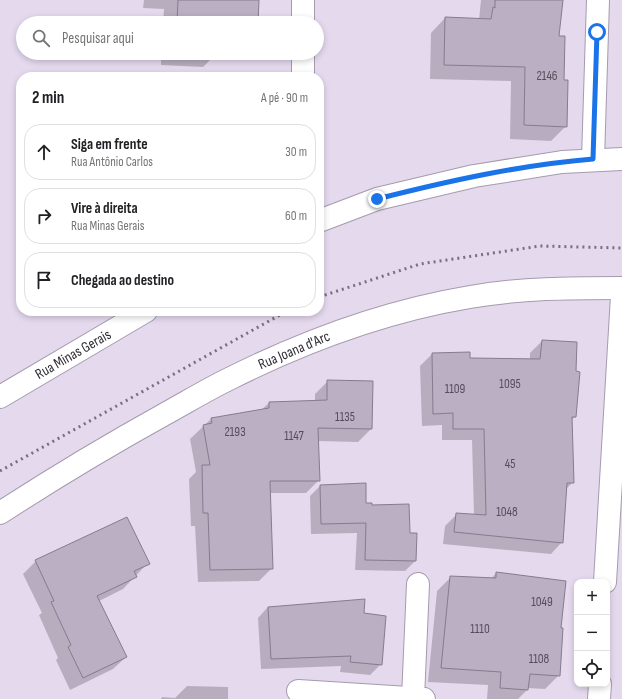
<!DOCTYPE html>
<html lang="pt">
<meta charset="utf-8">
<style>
:root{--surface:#fff;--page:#f2f2f2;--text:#202124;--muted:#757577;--line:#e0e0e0}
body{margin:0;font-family:"Sofia Sans Condensed",sans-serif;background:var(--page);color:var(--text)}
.controls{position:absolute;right:12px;bottom:12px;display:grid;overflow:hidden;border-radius:8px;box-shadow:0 2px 6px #0003}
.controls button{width:36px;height:36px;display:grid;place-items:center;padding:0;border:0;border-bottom:1px solid var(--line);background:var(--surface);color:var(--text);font:20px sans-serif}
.stop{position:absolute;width:12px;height:12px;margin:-9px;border:3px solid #1a73e8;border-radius:50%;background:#fff}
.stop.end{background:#1a73e8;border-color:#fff;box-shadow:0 1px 4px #0008}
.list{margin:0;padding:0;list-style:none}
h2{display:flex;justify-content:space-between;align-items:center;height:52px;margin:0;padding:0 16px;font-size:17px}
h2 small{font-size:13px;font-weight:400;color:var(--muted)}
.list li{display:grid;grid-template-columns:26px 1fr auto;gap:12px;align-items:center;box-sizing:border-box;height:56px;margin:0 8px 8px;padding:0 8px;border:1px solid var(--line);border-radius:16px}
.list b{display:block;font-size:15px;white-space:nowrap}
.list p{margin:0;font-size:13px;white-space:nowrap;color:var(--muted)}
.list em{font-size:13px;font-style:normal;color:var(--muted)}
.icon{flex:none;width:22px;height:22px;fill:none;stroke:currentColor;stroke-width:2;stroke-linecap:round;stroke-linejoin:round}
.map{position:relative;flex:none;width:622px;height:699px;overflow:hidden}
.search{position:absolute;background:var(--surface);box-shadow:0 2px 6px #0003;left:16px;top:16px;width:308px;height:44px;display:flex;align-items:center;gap:10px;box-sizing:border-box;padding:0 14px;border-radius:22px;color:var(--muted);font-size:15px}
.panel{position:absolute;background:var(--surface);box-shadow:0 2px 6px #0003;left:16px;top:72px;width:308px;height:244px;border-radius:16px}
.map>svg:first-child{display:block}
.shadow{fill:#0003}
.building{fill:#bbafc4;stroke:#867b8f}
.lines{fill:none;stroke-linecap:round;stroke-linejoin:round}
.minor-casing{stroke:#a59aae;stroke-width:24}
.secondary-casing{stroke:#a59aae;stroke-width:24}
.minor{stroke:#fff;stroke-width:22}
.secondary{stroke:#fff;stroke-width:22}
.rail{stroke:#77707d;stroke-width:3;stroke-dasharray:2 4;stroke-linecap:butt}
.route{stroke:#1a73e8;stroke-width:5}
.labels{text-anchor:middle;stroke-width:3;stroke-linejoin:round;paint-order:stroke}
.number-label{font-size:13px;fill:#544e5a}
.street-label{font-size:15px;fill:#322e36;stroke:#fff}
</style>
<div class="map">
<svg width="622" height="699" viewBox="0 0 622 699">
<rect width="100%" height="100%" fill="#e5d9ee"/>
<g class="shadow">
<polygon points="144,0 258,0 257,23 163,23 164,9 143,8"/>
<polygon points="481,0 562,0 558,37 563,81 566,126 551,141 510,139 511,81 430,79 431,33 445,18 479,20"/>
<polygon points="161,53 244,53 240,56 215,55 203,67 161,65"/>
<polygon points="542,341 575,417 571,420 573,482 566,489 562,542 551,554 443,544 445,526 457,514 474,515 472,440 442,440 442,425 422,426 420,366 432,354 469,359 530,360 530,353"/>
<polygon points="328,381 371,429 358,442 318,441 319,480 306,493 269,493 272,568 259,581 198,582 195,526 191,526 189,479 196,472 190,439 211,419 261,410 269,403 315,402 315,394"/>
<polygon points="365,484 365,504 409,534 416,534 415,561 405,571 355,570 357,533 311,534 310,496 320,486"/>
<polygon points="36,561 148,563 123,589 99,601 126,657 113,669 70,690 56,660 58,658 39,615 42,613 23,574"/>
<polygon points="496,573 560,629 559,675 545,689 527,688 527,690 518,699 487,699 488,685 428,682 437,591 451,577 491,579"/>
<polygon points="268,607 381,664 370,675 340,672 341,666 261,669 258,618"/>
<polygon points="187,686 228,687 228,699 161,699 162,697 175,698"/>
</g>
<g class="building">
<polygon points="178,0 259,0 258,23 177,23"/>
<polygon points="495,0 563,0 559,36 565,36 564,80 568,80 567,127 524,125 525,67 444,65 445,17 491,19 493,7 495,8"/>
<polygon points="542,340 577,342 576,371 580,372 576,417 572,417 574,483 567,483 563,543 454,532 456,513 486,515 484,429 453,429 453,413 433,414 432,353 470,352 470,358 540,359"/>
<polygon points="327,380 373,381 372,429 318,428 320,481 270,481 273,569 210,570 208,513 203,513 202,465 210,465 203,425 212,423 211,418 269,408 269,402 327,400"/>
<polygon points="366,483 366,503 372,503 372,505 409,504 410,533 417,533 416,561 365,560 366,523 321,524 320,485"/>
<polygon points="127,517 150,564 134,571 137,577 97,596 127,657 83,678 68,647 71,645 51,602 54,601 35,560"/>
<polygon points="496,572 566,581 561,628 563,628 560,676 530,674 528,690 500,688 501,672 441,668 450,576 496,578"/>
<polygon points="365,599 364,613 386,616 382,665 350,662 351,656 271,659 268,607"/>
</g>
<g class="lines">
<defs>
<g id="minor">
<polyline points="303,23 303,0"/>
<polyline points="303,77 303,53"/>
<polyline points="593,159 598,0"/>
<path d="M 0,513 C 54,478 109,445 165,414 C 187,402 208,389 231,378 C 307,340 386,311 470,297 C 520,288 571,288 622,288"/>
<polyline points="605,582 622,296"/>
<polyline points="298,691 424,699"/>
<polyline points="413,698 418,584"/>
<polyline points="599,699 600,684"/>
</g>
<g id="secondary">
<polyline points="319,221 377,199 474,176 562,162 622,159"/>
<polyline points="0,397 146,311"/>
</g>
</defs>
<use href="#minor" class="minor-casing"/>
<use href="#secondary" class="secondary-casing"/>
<use href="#minor" class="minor"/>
<use href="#secondary" class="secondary"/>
<g class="rail">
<polyline points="319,297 420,264 540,246 622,248"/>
<polyline points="0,471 287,311"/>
</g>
</g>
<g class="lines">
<path class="route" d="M 377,199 C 448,181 520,165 593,159 L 597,32"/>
</g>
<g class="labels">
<g class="number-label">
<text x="547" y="80">2146</text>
<text x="510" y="388">1095</text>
<text x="455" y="393">1109</text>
<text x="345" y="421">1135</text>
<text x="235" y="436">2193</text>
<text x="294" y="440">1147</text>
<text x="510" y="468">45</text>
<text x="507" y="516">1048</text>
<text x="542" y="606">1049</text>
<text x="480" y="633">1110</text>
<text x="539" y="663">1108</text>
</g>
<g class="street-label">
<text transform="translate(294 350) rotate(-23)" y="5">Rua Joana d'Arc</text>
<text transform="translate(73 354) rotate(-30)" y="5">Rua Minas Gerais</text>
</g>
</g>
</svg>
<div class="controls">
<button>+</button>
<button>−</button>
<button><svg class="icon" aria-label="locate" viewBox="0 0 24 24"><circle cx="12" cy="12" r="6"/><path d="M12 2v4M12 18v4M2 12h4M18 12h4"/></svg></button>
</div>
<div class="stop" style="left:597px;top:32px"></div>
<div class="stop end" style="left:377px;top:199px"></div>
<div class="search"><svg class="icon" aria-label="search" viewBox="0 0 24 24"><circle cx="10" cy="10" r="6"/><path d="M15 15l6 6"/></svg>Pesquisar aqui</div>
<section class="panel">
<h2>2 min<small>A pé · 90 m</small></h2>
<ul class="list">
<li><svg class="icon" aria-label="ahead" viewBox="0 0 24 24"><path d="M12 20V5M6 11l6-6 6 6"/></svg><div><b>Siga em frente</b><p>Rua Antônio Carlos</p></div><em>30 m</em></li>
<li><svg class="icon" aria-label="right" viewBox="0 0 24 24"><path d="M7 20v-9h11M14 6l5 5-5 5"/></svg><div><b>Vire à direita</b><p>Rua Minas Gerais</p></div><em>60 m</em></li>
<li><svg class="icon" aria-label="arrive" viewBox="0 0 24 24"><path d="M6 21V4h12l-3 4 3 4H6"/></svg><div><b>Chegada ao destino</b></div></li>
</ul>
</section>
</div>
